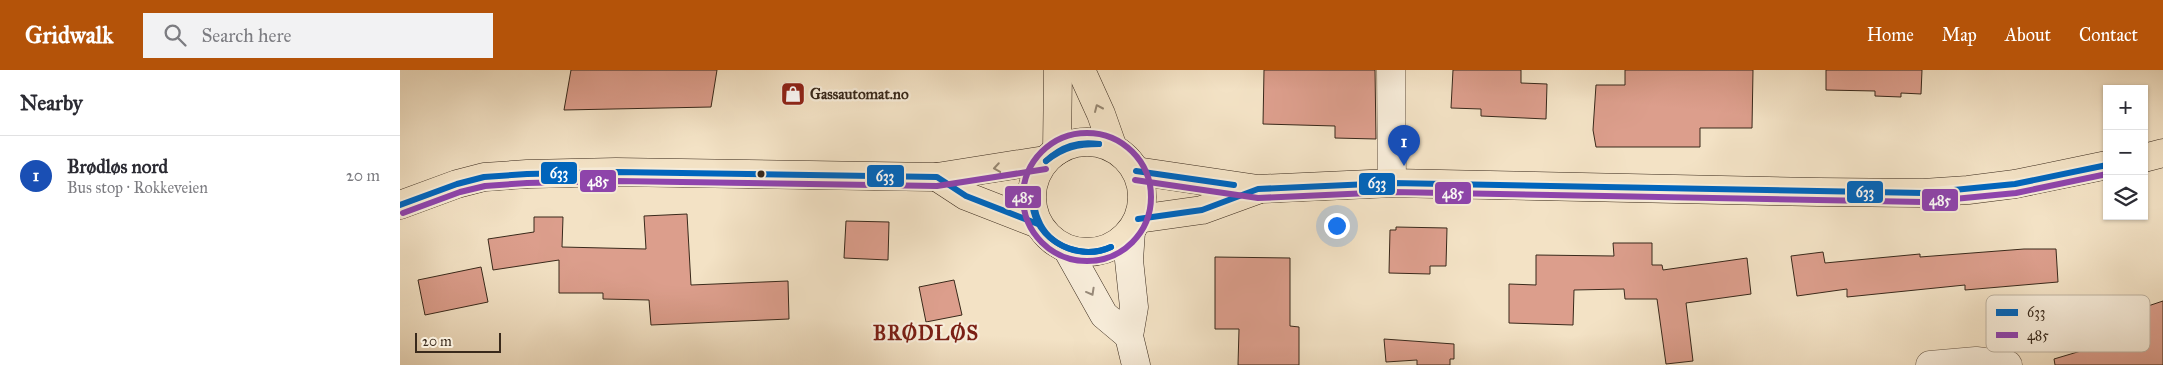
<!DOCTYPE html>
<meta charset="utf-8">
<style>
:root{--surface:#fff;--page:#f2f2f3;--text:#2b2b33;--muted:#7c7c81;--line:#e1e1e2;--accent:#b45309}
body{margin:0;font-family:"IM FELL Great Primer",serif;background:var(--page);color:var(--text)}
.controls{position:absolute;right:15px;top:15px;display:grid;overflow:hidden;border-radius:0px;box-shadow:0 1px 4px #0004}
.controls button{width:45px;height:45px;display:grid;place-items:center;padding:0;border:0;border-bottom:1px solid var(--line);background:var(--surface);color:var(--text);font:25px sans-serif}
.scale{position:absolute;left:15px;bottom:12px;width:86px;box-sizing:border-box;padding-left:5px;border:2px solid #39291b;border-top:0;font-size:14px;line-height:18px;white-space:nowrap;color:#39291b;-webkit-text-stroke:4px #f7ecd9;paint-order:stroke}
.you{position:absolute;left:936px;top:155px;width:18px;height:18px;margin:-12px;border:4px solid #fff;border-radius:50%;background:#1a73e8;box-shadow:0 0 0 8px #1a73e833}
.badge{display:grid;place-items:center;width:32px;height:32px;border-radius:50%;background:var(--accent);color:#fff;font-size:16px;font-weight:700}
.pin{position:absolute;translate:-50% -41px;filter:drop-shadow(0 1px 2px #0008)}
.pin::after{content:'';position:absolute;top:26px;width:18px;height:15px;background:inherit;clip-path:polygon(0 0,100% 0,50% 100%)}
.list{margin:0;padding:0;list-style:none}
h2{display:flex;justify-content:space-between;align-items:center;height:65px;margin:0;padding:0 20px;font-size:21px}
h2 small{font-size:16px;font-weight:400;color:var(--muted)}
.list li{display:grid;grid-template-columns:32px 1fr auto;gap:15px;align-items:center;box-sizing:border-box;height:80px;padding:0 20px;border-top:1px solid var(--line)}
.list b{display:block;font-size:19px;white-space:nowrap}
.list p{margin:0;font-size:16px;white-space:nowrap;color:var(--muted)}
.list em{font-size:16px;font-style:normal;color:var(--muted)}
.icon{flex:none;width:28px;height:28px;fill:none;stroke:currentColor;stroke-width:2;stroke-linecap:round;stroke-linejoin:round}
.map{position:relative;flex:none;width:1763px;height:295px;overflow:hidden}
header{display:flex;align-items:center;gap:30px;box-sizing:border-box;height:70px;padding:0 25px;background:var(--accent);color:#fff}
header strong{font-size:24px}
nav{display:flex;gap:28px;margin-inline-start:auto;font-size:18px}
.search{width:350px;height:45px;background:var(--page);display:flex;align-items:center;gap:12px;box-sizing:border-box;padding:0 18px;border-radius:0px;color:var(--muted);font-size:19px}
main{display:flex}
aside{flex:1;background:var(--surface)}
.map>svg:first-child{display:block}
.building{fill:#dc9e8c;stroke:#39291b}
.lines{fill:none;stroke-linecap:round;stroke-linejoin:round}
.minor-casing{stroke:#685746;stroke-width:29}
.secondary-casing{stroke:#39291b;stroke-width:29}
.primary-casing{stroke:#39291b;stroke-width:29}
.minor{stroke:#f7ecd9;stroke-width:28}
.secondary{stroke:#f7ecd9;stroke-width:28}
.primary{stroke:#f3e2c5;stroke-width:28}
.bus-1-casing{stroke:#f7ecd9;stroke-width:10}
.bus-2-casing{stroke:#f7ecd9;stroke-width:10}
.bus-1{stroke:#0065bd;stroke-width:6}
.bus-2{stroke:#8e44ad;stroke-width:6}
.oneway{stroke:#968670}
.oneway2{stroke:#988a7a}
.bus-dot{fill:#39291b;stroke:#f7ecd9;stroke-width:2}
.labels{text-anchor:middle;stroke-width:4.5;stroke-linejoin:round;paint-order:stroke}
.poi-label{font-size:15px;font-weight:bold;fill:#39291b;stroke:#f7ecd9;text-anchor:start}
.district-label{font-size:20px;font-weight:bold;letter-spacing:1px;fill:#7a1f14;stroke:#f7ecd9}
.key{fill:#f7ecd9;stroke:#beb2a0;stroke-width:1}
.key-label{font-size:14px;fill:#39291b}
.line-badge{stroke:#f7ecd9;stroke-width:2}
.badge-label{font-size:14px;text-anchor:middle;font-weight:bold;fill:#fff}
</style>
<header>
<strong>Gridwalk</strong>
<div class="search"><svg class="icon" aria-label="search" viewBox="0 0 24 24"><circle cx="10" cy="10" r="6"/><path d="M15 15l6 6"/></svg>Search here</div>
<nav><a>Home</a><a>Map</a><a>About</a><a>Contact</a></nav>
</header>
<main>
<aside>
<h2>Nearby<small></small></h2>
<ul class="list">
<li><span class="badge" style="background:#1a4fb4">1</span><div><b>Brødløs nord</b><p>Bus stop · Rokkeveien</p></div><em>20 m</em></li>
</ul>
</aside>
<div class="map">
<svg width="1763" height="295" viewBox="0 0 1763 295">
<rect width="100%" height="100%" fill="#f3e2c5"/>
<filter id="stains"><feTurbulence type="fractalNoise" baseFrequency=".004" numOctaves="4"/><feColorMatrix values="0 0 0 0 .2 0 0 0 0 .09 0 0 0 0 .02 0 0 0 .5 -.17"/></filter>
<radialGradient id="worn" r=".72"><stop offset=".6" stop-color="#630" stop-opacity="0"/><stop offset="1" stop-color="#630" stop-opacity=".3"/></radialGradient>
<g class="building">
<polygon points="171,0 317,0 311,37 164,40"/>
<polygon points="864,0 975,0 976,69 935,68 935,56 863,54"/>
<polygon points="1053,0 1121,0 1121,13 1147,14 1146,49 1081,46 1081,39 1051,38"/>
<polygon points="1225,0 1353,0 1352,58 1300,58 1300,77 1196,77 1193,60 1196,15 1225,15"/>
<polygon points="1426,0 1522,0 1521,24 1501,23 1501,27 1475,26 1475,21 1426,20"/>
<polygon points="287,144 291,215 388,211 389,249 251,255 249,230 203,229 203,223 159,223 159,190 93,200 88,169 134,162 134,147 163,147 162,177 246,179 244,146"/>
<polygon points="446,151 489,152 488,190 444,188"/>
<polygon points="996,157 1047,158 1046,196 1030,196 1030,204 989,203 990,160 996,160"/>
<polygon points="1213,173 1252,173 1252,195 1262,195 1263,200 1347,188 1351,224 1286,233 1293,291 1266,294 1257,229 1225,229 1224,219 1174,220 1173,255 1109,253 1109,214 1136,215 1136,185 1214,186"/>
<polygon points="1624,179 1656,179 1658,212 1565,220 1565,215 1447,227 1447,219 1397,226 1391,186 1423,182 1425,193 1520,184 1520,187"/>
<polygon points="815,187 890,188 890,256 899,257 899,295 838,295 839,259 815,259"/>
<polygon points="81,197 88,232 25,245 18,210"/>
<polygon points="554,210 562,245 526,252 519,217"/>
<polygon points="1763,231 1763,295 1655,295 1654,289 1738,264 1730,242"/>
<polygon points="984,269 1054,274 1054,289 1050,289 1050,295 1017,295 1017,290 986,292"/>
</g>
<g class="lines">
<defs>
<g id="minor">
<polyline points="991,0 992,113"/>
<polyline points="1530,295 1576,291 1608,295"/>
</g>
<g id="secondary">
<polyline points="731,161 729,190 734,237 729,266 736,295"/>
<polyline points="667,179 704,245 729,266"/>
</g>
<g id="primary">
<polyline points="681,0 701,44 713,78"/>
<circle cx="687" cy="127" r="55"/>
<polyline points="657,81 658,0"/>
<polyline points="1744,88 1763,83"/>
<polyline points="736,101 858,119 992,113 1418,122 1523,123 1568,120 1615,114 1707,95"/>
<polyline points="537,107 566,126 638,154"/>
<polyline points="0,135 57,114 84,107 127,104 216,102 537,107 645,90"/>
<polyline points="738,149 802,140 857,120"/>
</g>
</defs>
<use href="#minor" class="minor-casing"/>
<use href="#secondary" class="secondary-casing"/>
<use href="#primary" class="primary-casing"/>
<use href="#minor" class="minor"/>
<use href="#secondary" class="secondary"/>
<use href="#primary" class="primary"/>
<defs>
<g id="bus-1">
<path d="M 646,91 C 662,76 678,71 699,74"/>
<path d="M 646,91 C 663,77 678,74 699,74"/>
<polyline points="736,101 834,115"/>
<path d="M 633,122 C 634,131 634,141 638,149 C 649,178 684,189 711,177"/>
<path d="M 633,122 C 626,165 675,194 711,177"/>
<polyline points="0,135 57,114 84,107 127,104 216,102 537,107 566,126 638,154"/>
<polyline points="738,149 802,140 858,119 992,113 1523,123 1615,114 1707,95"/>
</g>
<g id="bus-2">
<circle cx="687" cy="127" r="64"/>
<polyline points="735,110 858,128 992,122 1523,132 1616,123 1707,104"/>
<polyline points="3,143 60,122 85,116 127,113 216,111 537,116 646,99"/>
</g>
</defs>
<use href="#bus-1" class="bus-1-casing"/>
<use href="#bus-2" class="bus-2-casing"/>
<use href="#bus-1" class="bus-1"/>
<use href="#bus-2" class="bus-2"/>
</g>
<defs><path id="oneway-chevron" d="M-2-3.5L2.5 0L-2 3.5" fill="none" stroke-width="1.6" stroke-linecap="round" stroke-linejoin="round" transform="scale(1.25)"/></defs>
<g class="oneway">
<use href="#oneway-chevron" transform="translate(698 38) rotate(-114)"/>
<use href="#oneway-chevron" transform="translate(597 98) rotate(171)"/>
</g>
<use class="oneway2" href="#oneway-chevron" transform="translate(691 222) rotate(61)"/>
<defs>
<symbol id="shop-square" viewBox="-11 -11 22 22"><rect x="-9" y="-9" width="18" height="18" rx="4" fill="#8f2418" stroke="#f7ecd9"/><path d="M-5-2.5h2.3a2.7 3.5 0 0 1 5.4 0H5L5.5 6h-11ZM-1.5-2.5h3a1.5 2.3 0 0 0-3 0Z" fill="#fff"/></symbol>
</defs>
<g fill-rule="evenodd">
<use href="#shop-square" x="379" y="10" width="28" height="28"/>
</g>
<circle class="bus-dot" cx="361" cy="104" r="4.5"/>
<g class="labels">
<g class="poi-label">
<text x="410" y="29">Gassautomat.no</text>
</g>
<g class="district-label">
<text x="526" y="270">BRØDLØS</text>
</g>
</g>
<rect x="1586" y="225" width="164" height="57" rx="8" class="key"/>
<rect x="1596" y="239" width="22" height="7" fill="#0065bd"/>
<rect x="1596" y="262" width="22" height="6" fill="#8e44ad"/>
<g class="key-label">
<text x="1627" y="247">633</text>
<text x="1627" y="270">485</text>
</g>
<g class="line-badge">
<rect x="140" y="91" width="38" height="24" rx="5" fill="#0065bd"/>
<rect x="466" y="94" width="39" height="24" rx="5" fill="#0065bd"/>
<rect x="179" y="99" width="38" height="24" rx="5" fill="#8e44ad"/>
<rect x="958" y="102" width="38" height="24" rx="5" fill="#0065bd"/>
<rect x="1446" y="110" width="38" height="24" rx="5" fill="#0065bd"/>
<rect x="1034" y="111" width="38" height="24" rx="5" fill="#8e44ad"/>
<rect x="604" y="115" width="38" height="24" rx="5" fill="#8e44ad"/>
<rect x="1521" y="118" width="38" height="24" rx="5" fill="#8e44ad"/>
</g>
<g class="badge-label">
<text x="159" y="108">633</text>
<text x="485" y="111">633</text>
<text x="198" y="116">485</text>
<text x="977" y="118">633</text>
<text x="1465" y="127">633</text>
<text x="1053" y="128">485</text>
<text x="623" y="132">485</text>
<text x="1540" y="135">485</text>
</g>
<rect width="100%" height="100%" filter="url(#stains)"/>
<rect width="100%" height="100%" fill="url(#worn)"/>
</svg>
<div class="controls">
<button>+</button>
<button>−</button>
<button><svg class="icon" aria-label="layers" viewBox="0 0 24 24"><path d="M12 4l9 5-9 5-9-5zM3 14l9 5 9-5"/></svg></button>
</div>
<div class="scale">20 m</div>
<div class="you"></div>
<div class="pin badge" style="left:1004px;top:96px;background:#1a4fb4">1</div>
</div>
</main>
